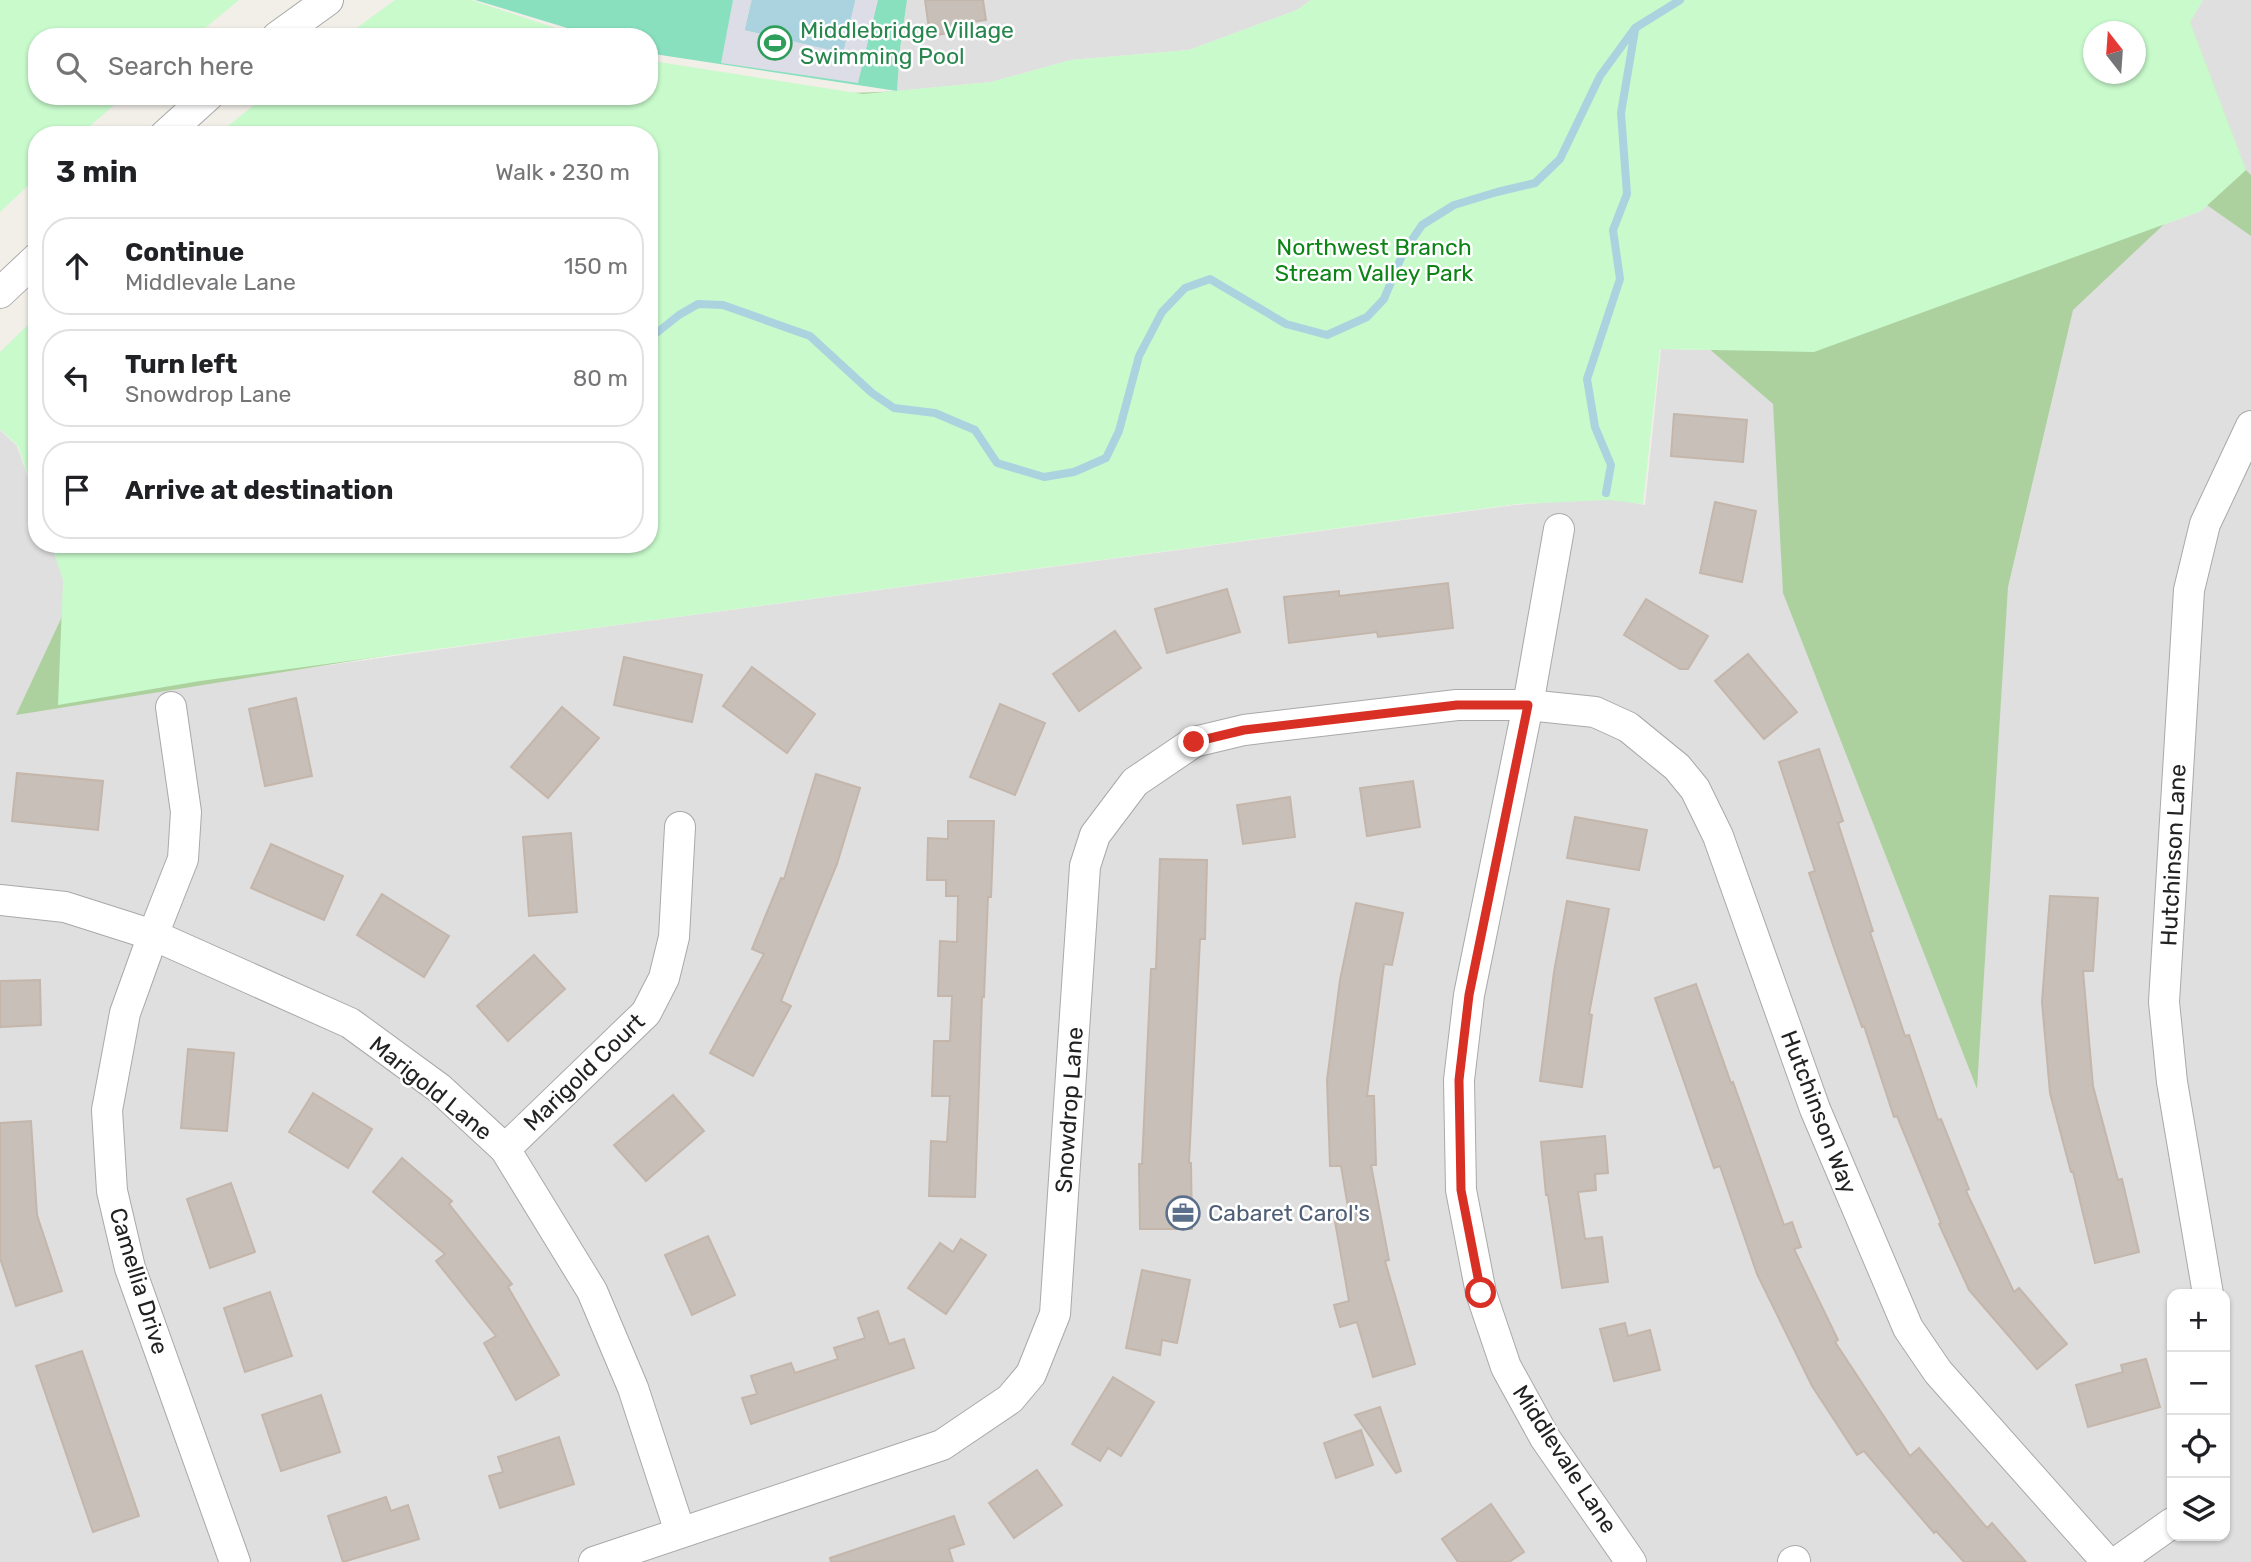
<!DOCTYPE html>
<meta charset="utf-8">
<style>
:root{--surface:#fff;--page:#f2f2f2;--text:#202124;--muted:#757577;--line:#e0e0e0}
body{margin:0;font-family:Rubik,sans-serif;background:var(--page);color:var(--text)}
.controls{position:absolute;right:21px;bottom:21px;display:grid;overflow:hidden;border-radius:14px;box-shadow:0 2px 5px #0004}
.controls button{width:63px;height:63px;display:grid;place-items:center;padding:0;border:0;border-bottom:2px solid var(--line);background:var(--surface);color:var(--text);font:35px sans-serif}
.compass{position:absolute;left:2083px;top:21px;width:63px;height:63px;border-radius:50%;background:var(--surface);box-shadow:0 2px 5px #0004;rotate:343deg}
.stop{position:absolute;width:21px;height:21px;margin:-16px;border:5px solid #d93025;border-radius:50%;background:#fff}
.stop.end{background:#d93025;border-color:#fff;box-shadow:0 2px 7px #0008}
.list{margin:0;padding:0;list-style:none}
h2{display:flex;justify-content:space-between;align-items:center;height:91px;margin:0;padding:0 28px;font-size:30px}
h2 small{font-size:23px;font-weight:400;color:var(--muted)}
.list li{display:grid;grid-template-columns:46px 1fr auto;gap:21px;align-items:center;box-sizing:border-box;height:98px;margin:0 14px 14px;padding:0 14px;border:2px solid var(--line);border-radius:28px}
.list b{display:block;font-size:26px;white-space:nowrap}
.list p{margin:0;font-size:23px;white-space:nowrap;color:var(--muted)}
.list em{font-size:23px;font-style:normal;color:var(--muted)}
.icon{flex:none;width:38px;height:38px;fill:none;stroke:currentColor;stroke-width:2;stroke-linecap:round;stroke-linejoin:round}
.map{position:relative;flex:none;width:2251px;height:1562px;overflow:hidden}
.search{position:absolute;background:var(--surface);box-shadow:0 2px 5px #0004;left:28px;top:28px;width:630px;height:77px;display:flex;align-items:center;gap:18px;box-sizing:border-box;padding:0 24px;border-radius:28px;color:var(--muted);font-size:26px}
.panel{position:absolute;background:var(--surface);box-shadow:0 2px 5px #0004;left:28px;top:126px;width:630px;height:427px;border-radius:28px}
.map>svg:first-child{display:block}
.residential{fill:#e0dfdf;fill-rule:evenodd}
.forest{fill:#add19e;fill-rule:evenodd}
.park{fill:#c8facc;fill-rule:evenodd}
.pitch{fill:#88e0be}
.plaza{fill:#dddde8}
.water{fill:#aad3df}
.lines{fill:none;stroke-linecap:round;stroke-linejoin:round}
.stream{stroke:#aad3df;stroke-width:8}
.building{fill:#c7bfb8;stroke:#c4b6ab;stroke-width:2}
.minor-casing{stroke:#a9a9a9;stroke-width:32}
.minor{stroke:#fff;stroke-width:30}
.route{stroke:#d93025;stroke-width:9}
.labels{text-anchor:middle;stroke-width:5;stroke-linejoin:round;paint-order:stroke}
.leisure-label{font-size:23px;fill:#27864d;stroke:#fff;text-anchor:start}
.park-label{font-size:23px;fill:#0c8416;stroke:#fff}
.street-label{font-size:23px;fill:#222;stroke:#fff}
.service-label{font-size:23px;fill:#4e5e75;stroke:#fff;text-anchor:start}
</style>
<div class="map">
<svg width="2251" height="1562" viewBox="0 0 2251 1562">
<rect width="100%" height="100%" fill="#f2efe9"/>
<g class="residential">
<polygon points="907,0 1311,0 1297,10 1189,50 1071,60 991,82 897,91 900,49"/>
<path d="M 2203,0 L 2251,0 L 2251,1562 L 0,1562 L 0,430 L 17,446 L 37,503 L 37,544 L 51,544 L 65,582 L 60,703 L 543,635 L 1515,505 L 1608,498 L 1645,505 L 1661,349 L 1814,353 L 2201,211 L 2246,169 L 2190,21 ZM 2172,1294 L 2225,1294 L 2225,1536 L 2172,1536 Z"/>
</g>
<path class="forest" d="M 2194,0 L 2190,22 L 2246,170 L 2251,175 L 2251,236 L 2194,196 L 2073,310 L 2008,587 L 1977,1089 L 1783,593 L 1773,404 L 1662,308 L 1586,495 L 1088,558 L 402,653 L 16,715 L 87,563 L 649,544 L 649,96 L 767,96 L 1100,84 ZM 2094,32 L 2136,32 L 2136,74 L 2094,74 Z"/>
<g class="park">
<polygon points="0,0 239,0 194,37 37,37 37,96 124,96 80,135 37,135 37,177 0,212"/>
<polygon points="395,0 471,0 583,37 344,37"/>
<path d="M 1311,0 L 2203,0 L 2190,22 L 2246,170 L 2201,211 L 1814,352 L 1660,349 L 1643,504 L 1608,500 L 1517,504 L 200,681 L 58,705 L 63,580 L 51,544 L 649,544 L 649,135 L 217,135 L 265,96 L 649,96 L 649,58 L 659,62 L 863,94 L 991,82 L 1071,60 L 1189,50 L 1297,10 ZM 2094,32 L 2136,32 L 2136,74 L 2094,74 Z"/>
<polygon points="37,316 37,502 18,446 0,429 0,352"/>
</g>
<polygon class="pitch" points="475,0 907,0 900,49 897,91 654,54 649,53 649,37 597,37"/>
<polygon class="plaza" points="733,0 752,0 745,30 843,52 855,0 878,0 858,83 721,63"/>
<polygon class="water" points="752,0 855,0 843,53 745,30"/>
<g class="lines">
<g class="stream">
<polyline points="649,339 679,315 698,304 723,305 810,336 872,393 894,408 935,413 975,430 997,463 1044,477 1074,472 1106,458 1119,431 1139,356 1162,312 1185,288 1210,279 1286,324 1327,335 1367,317 1384,299 1403,253 1422,225 1454,205 1497,192 1535,183 1560,159 1600,76 1635,28 1680,0"/>
<polyline points="1606,493 1611,465 1595,427 1587,379 1620,279 1613,230 1627,194 1621,113 1635,30"/>
</g>
</g>
<g class="building">
<polygon points="925,0 983,0 986,20 959,24 961,31 930,36"/>
<polygon points="1674,414 1747,420 1743,462 1671,456"/>
<polygon points="1715,502 1756,511 1742,582 1700,573"/>
<polygon points="1448,583 1453,628 1378,637 1377,632 1289,643 1284,597 1339,591 1339,596"/>
<polygon points="1227,589 1240,632 1167,653 1155,609"/>
<polygon points="1646,599 1708,636 1688,669 1680,669 1624,635"/>
<polygon points="1115,631 1141,668 1079,711 1053,674"/>
<polygon points="1748,654 1797,712 1764,739 1715,681"/>
<polygon points="624,657 702,675 692,722 614,705"/>
<polygon points="752,667 815,714 787,753 723,706"/>
<polygon points="296,698 312,776 265,786 249,709"/>
<polygon points="1000,704 1045,723 1015,795 970,777"/>
<polygon points="562,707 599,738 548,798 511,767"/>
<polygon points="1819,749 1843,821 1838,823 1873,931 1870,932 1905,1036 1909,1035 1938,1120 1941,1119 1969,1189 1966,1191 2014,1292 2019,1288 2067,1344 2037,1369 1969,1290 1939,1224 1941,1223 1897,1116 1894,1117 1864,1026 1862,1027 1833,945 1809,873 1815,871 1779,762"/>
<polygon points="17,773 103,781 98,830 12,821"/>
<polygon points="816,774 860,788 837,864 781,1001 791,1006 753,1076 710,1053 764,954 752,949 781,878 784,879"/>
<polygon points="1413,781 1420,827 1367,836 1360,788"/>
<polygon points="1290,797 1295,837 1243,844 1237,805"/>
<polygon points="1575,817 1647,830 1639,870 1567,858"/>
<polygon points="948,821 994,821 991,897 988,897 984,997 982,997 975,1197 929,1196 931,1141 947,1142 950,1096 932,1096 934,1041 950,1041 952,996 938,996 940,941 957,942 958,896 946,896 946,880 927,880 928,838 948,839"/>
<polygon points="571,833 577,912 529,916 523,837"/>
<polygon points="271,844 343,876 324,920 251,888"/>
<polygon points="1160,859 1207,860 1205,939 1200,939 1189,1163 1191,1163 1192,1229 1140,1229 1139,1164 1142,1164 1151,969 1156,969"/>
<polygon points="382,894 449,936 424,977 357,935"/>
<polygon points="2050,896 2098,898 2093,971 2083,971 2093,1086 2118,1180 2122,1179 2139,1252 2095,1263 2073,1172 2071,1172 2050,1093 2042,1002"/>
<polygon points="1567,901 1609,909 1589,1014 1592,1015 1582,1087 1540,1081 1554,972"/>
<polygon points="1356,903 1403,913 1392,965 1384,964 1367,1096 1374,1096 1376,1165 1371,1165 1389,1260 1385,1261 1415,1364 1373,1377 1357,1322 1340,1327 1334,1305 1349,1301 1334,1216 1349,1213 1341,1166 1330,1166 1327,1080 1340,980"/>
<polygon points="534,955 565,989 508,1041 477,1006"/>
<polygon points="40,980 41,1025 0,1027 0,981"/>
<polygon points="1696,984 1731,1083 1733,1082 1784,1225 1792,1222 1801,1247 1794,1249 1838,1340 1835,1342 1910,1456 1919,1448 1987,1528 1992,1523 2026,1562 1964,1562 1936,1531 1934,1533 1864,1451 1857,1455 1812,1386 1757,1274 1720,1166 1714,1168 1655,998"/>
<polygon points="188,1049 234,1053 227,1131 181,1128"/>
<polygon points="313,1093 372,1129 348,1168 289,1132"/>
<polygon points="673,1095 704,1131 646,1181 614,1145"/>
<polygon points="31,1121 37,1215 62,1291 16,1306 0,1258 0,1123"/>
<polygon points="1605,1136 1608,1173 1595,1174 1596,1190 1578,1192 1585,1239 1602,1237 1608,1282 1562,1288 1548,1195 1546,1195 1541,1142"/>
<polygon points="402,1158 452,1201 449,1204 512,1284 508,1287 559,1375 516,1400 484,1343 496,1336 436,1261 445,1254 373,1192"/>
<polygon points="231,1183 255,1252 210,1268 187,1199"/>
<polygon points="708,1236 735,1295 692,1315 665,1255"/>
<polygon points="961,1239 986,1255 946,1314 908,1288 940,1243 953,1252"/>
<polygon points="1142,1270 1190,1280 1177,1343 1162,1340 1160,1355 1126,1348"/>
<polygon points="270,1292 292,1356 245,1372 224,1308"/>
<polygon points="878,1311 889,1344 904,1339 914,1368 751,1424 742,1398 757,1394 751,1376 791,1363 795,1373 838,1359 834,1348 865,1338 858,1318"/>
<polygon points="1625,1323 1628,1336 1650,1330 1660,1370 1614,1381 1600,1329"/>
<polygon points="82,1351 139,1516 93,1532 36,1366"/>
<polygon points="2146,1359 2160,1407 2088,1427 2076,1385 2123,1372 2121,1365"/>
<polygon points="1113,1377 1154,1402 1121,1456 1108,1448 1100,1461 1072,1444"/>
<polygon points="321,1395 340,1452 281,1471 262,1415"/>
<polygon points="1380,1407 1401,1471 1396,1473 1355,1415"/>
<polygon points="1361,1430 1373,1465 1336,1478 1324,1443"/>
<polygon points="559,1437 574,1484 500,1508 489,1476 503,1472 498,1457"/>
<polygon points="1037,1470 1062,1505 1014,1538 989,1503"/>
<polygon points="386,1497 391,1511 408,1505 419,1539 343,1562 328,1516"/>
<polygon points="1491,1504 1524,1552 1509,1562 1458,1562 1442,1539"/>
<polygon points="954,1516 964,1544 949,1549 953,1562 831,1562 830,1558"/>
</g>
<g class="lines">
<defs>
<g id="minor">
<polyline points="277,37 328,0"/>
<polyline points="165,135 208,96"/>
<polyline points="0,293 37,258"/>
<polyline points="1559,529 1528,705 1469,995 1459,1080 1461,1190 1481,1293 1506,1367 1545,1438 1631,1562"/>
<polyline points="171,707 186,812 183,859 153,935 125,1013 107,1110 112,1191 130,1268 235,1562"/>
<polyline points="0,900 65,907 153,935 350,1023 439,1088 505,1149 592,1291 633,1388 680,1532"/>
<polyline points="505,1149 646,1013 664,978 674,937 680,827"/>
<polyline points="2208,1294 2172,1082 2164,1002 2189,590 2205,524 2251,426"/>
<polyline points="594,1562 942,1445 1010,1399 1031,1374 1055,1314 1085,866 1095,835 1135,782 1194,742 1244,730 1457,705 1528,705 1595,712 1628,727 1677,767 1695,789 1718,836 1815,1109 1908,1328 1938,1372 2107,1562"/>
<polyline points="1793,1562 1795,1561"/>
<polyline points="2117,1562 2172,1523"/>
</g>
</defs>
<use href="#minor" class="minor-casing"/>
<use href="#minor" class="minor"/>
</g>
<g class="lines">
<polyline class="route" points="1194,742 1244,730 1457,705 1528,705 1469,995 1459,1080 1461,1190 1481,1293"/>
</g>
<defs>
<symbol id="stadium-ring" viewBox="-11 -11 22 22"><circle r="9.5" fill="#fff" stroke="#2e9e5b" stroke-width="1.5"/><path d="M0-5a6.5 5 0 1 0 0 10a6.5 5 0 1 0 0-10ZM-3.5-1.8h7v3.6h-7Z" fill="#2e9e5b"/></symbol>
<symbol id="office-ring" viewBox="-11 -11 22 22"><circle r="9.5" fill="#fff" stroke="#5c6f8a" stroke-width="1.5"/><path d="M-6-3h4V-5.5h4V-3h4V5H-6ZM-1-4.5V-3h2v-1.5ZM-6 0V1H6V0Z" fill="#5c6f8a"/></symbol>
</defs>
<g fill-rule="evenodd">
<use href="#stadium-ring" x="756" y="24" width="38" height="38"/>
<use href="#office-ring" x="1164" y="1194" width="38" height="38"/>
</g>
<g class="labels">
<g class="leisure-label">
<text x="800" y="38">Middlebridge Village<tspan x="800" dy="26">Swimming Pool</tspan></text>
</g>
<g class="park-label">
<text x="1374" y="255">Northwest Branch<tspan x="1374" dy="26">Stream Valley Park</tspan></text>
</g>
<g class="street-label">
<text transform="translate(2173 855) rotate(-87)" y="8">Hutchinson Lane</text>
<text transform="translate(584 1072) rotate(-44)" y="8">Marigold Court</text>
<text transform="translate(431 1088) rotate(39)" y="8">Marigold Lane</text>
<text transform="translate(1069 1110) rotate(-86)" y="8">Snowdrop Lane</text>
<text transform="translate(1819 1112) rotate(69)" y="8">Hutchinson Way</text>
<text transform="translate(139 1281) rotate(73)" y="8">Camellia Drive</text>
<text transform="translate(1565 1459) rotate(57)" y="8">Middlevale Lane</text>
</g>
<g class="service-label">
<text x="1208" y="1221">Cabaret Carol's</text>
</g>
</g>
</svg>
<div class="controls">
<button>+</button>
<button>−</button>
<button><svg class="icon" aria-label="locate" viewBox="0 0 24 24"><circle cx="12" cy="12" r="6"/><path d="M12 2v4M12 18v4M2 12h4M18 12h4"/></svg></button>
<button><svg class="icon" aria-label="layers" viewBox="0 0 24 24"><path d="M12 4l9 5-9 5-9-5zM3 14l9 5 9-5"/></svg></button>
</div>
<svg class="compass" viewBox="-18 -18 36 36"><path d="M0-13l5 13h-10z" fill="#e53935"/><path d="M0 13l5-13h-10z" fill="#757577"/></svg>
<div class="stop" style="left:1481px;top:1293px"></div>
<div class="stop end" style="left:1194px;top:742px"></div>
<div class="search"><svg class="icon" aria-label="search" viewBox="0 0 24 24"><circle cx="10" cy="10" r="6"/><path d="M15 15l6 6"/></svg>Search here</div>
<section class="panel">
<h2>3 min<small>Walk · 230 m</small></h2>
<ul class="list">
<li><svg class="icon" aria-label="ahead" viewBox="0 0 24 24"><path d="M12 20V5M6 11l6-6 6 6"/></svg><div><b>Continue</b><p>Middlevale Lane</p></div><em>150 m</em></li>
<li><svg class="icon" aria-label="left" viewBox="0 0 24 24"><path d="M17 20v-9H6M10 6l-5 5 5 5"/></svg><div><b>Turn left</b><p>Snowdrop Lane</p></div><em>80 m</em></li>
<li><svg class="icon" aria-label="arrive" viewBox="0 0 24 24"><path d="M6 21V4h12l-3 4 3 4H6"/></svg><div><b>Arrive at destination</b></div></li>
</ul>
</section>
</div>
